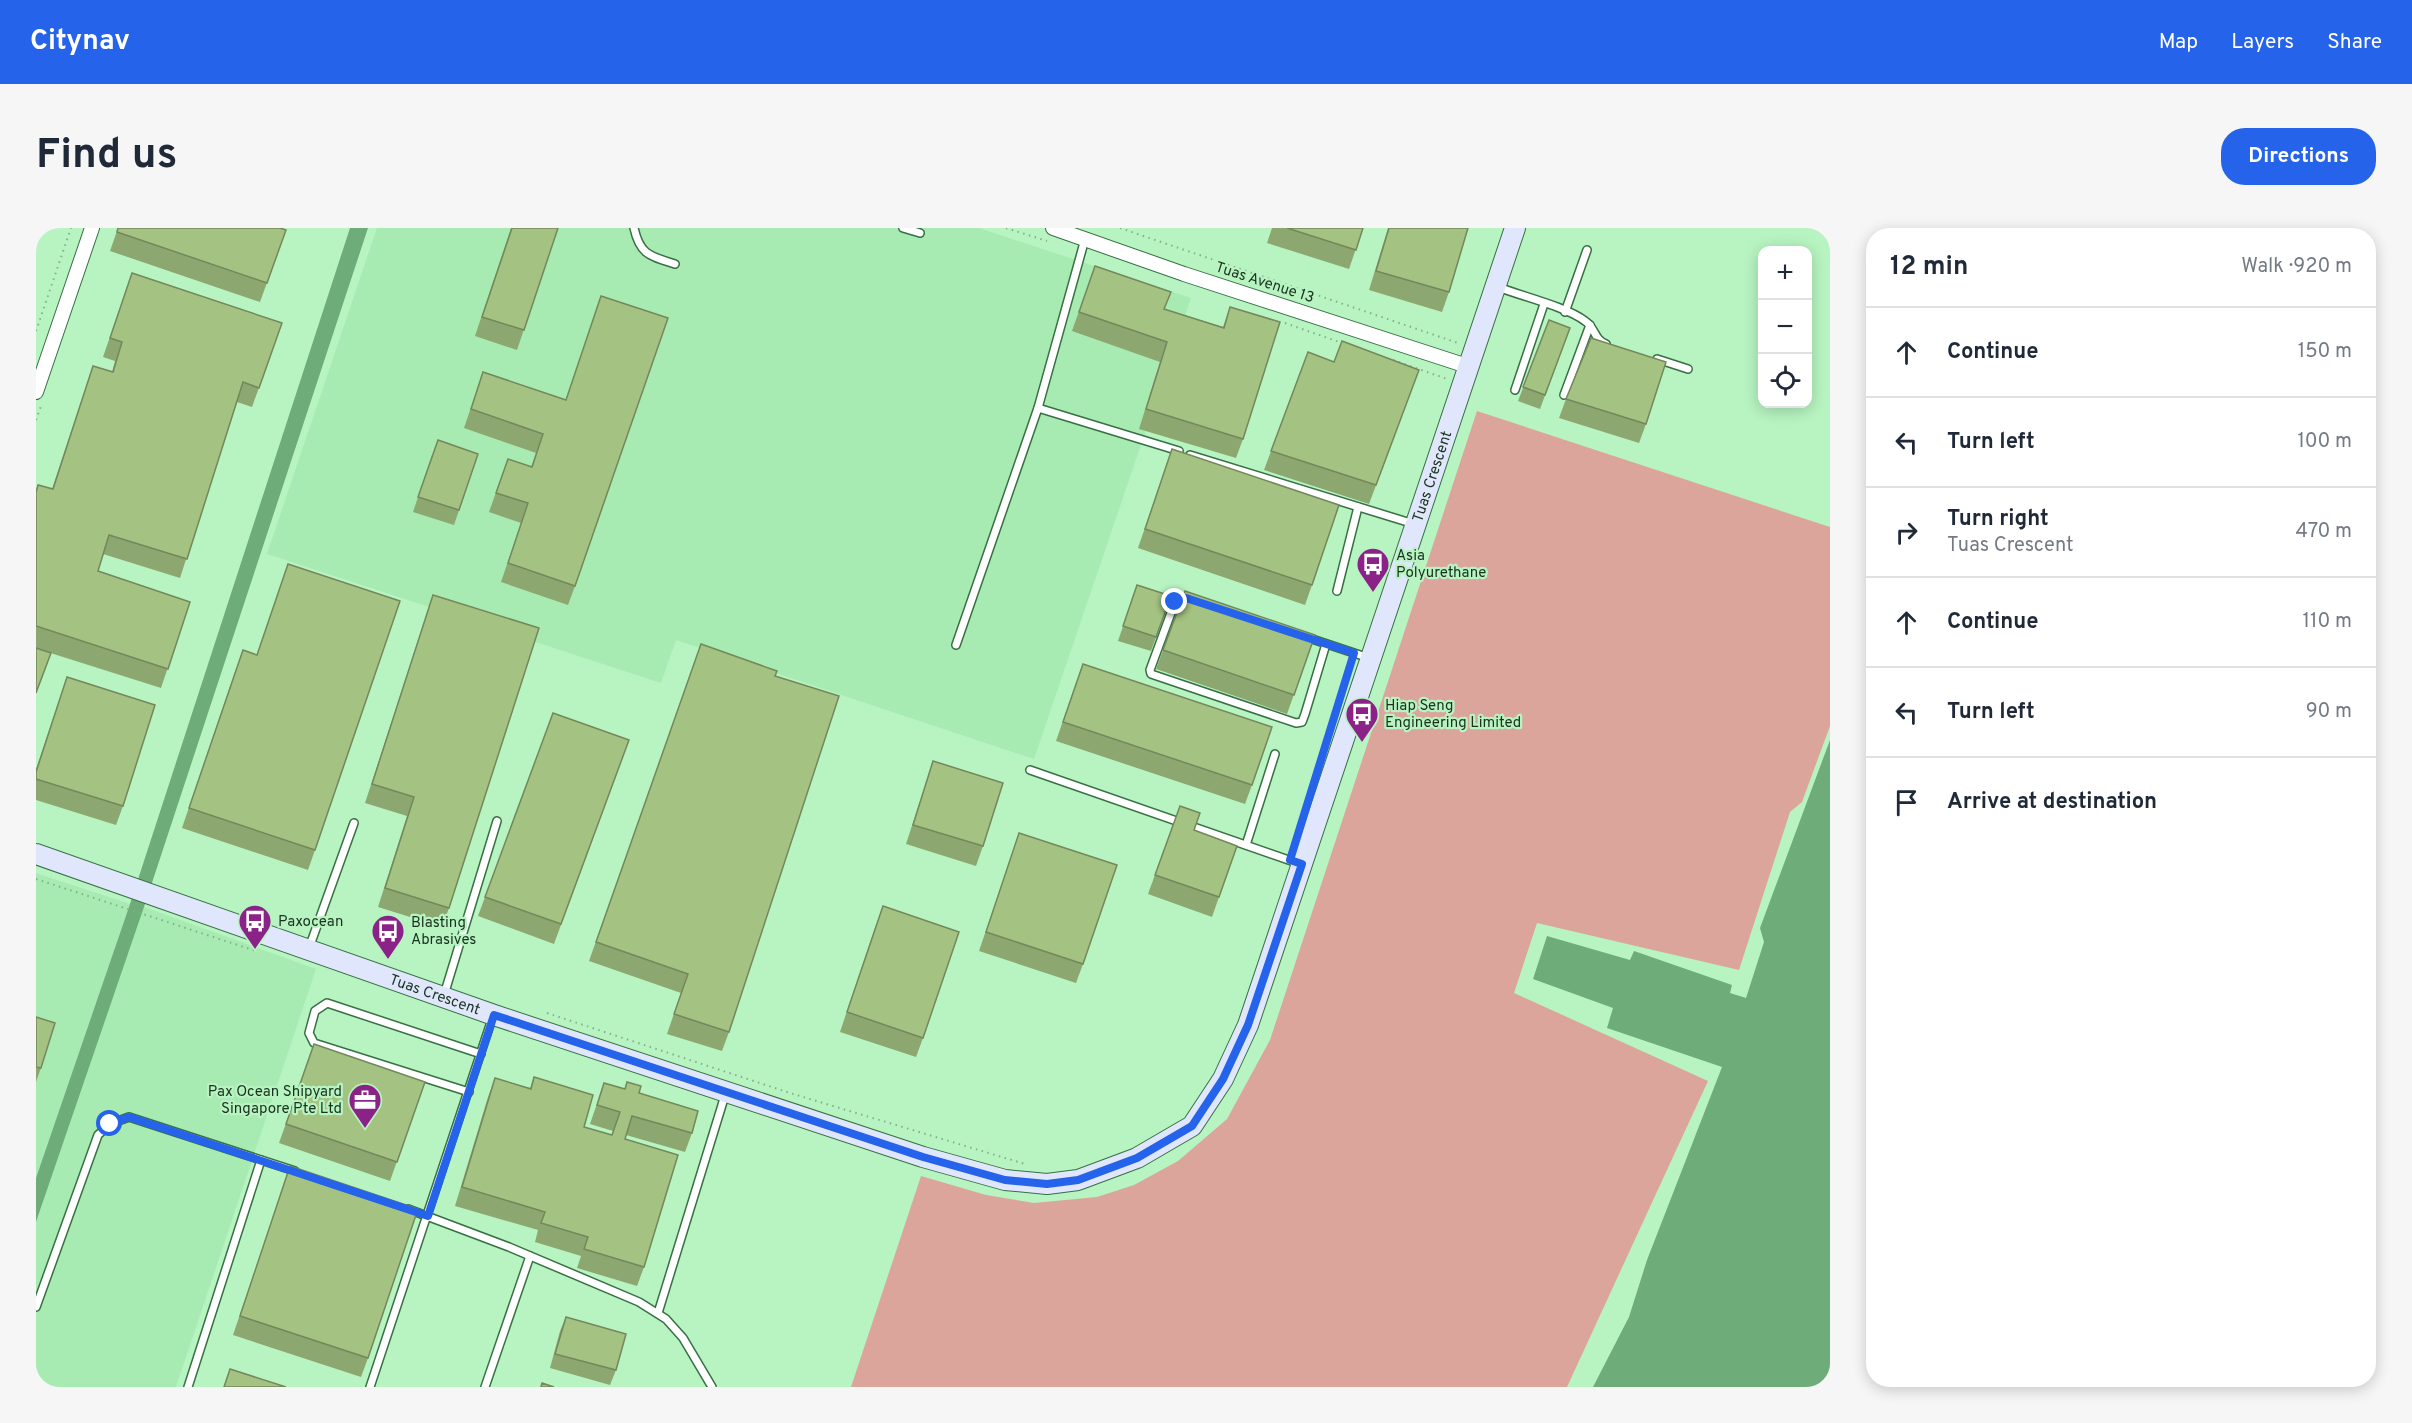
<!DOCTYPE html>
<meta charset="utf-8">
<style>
:root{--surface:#fff;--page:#f6f6f7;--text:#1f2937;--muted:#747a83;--line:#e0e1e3;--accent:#2563eb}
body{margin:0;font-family:Overpass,sans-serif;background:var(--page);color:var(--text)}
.controls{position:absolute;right:18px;top:18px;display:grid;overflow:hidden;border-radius:12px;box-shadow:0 3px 15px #0003}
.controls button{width:54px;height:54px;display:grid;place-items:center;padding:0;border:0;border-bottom:2px solid var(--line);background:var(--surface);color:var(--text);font:30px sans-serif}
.stop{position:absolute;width:18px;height:18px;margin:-14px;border:4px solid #2563eb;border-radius:50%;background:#fff}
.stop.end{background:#2563eb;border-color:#fff;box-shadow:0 2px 6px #0008}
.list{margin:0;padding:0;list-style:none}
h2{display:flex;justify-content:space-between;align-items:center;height:78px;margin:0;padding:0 24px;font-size:26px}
h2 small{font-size:20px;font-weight:400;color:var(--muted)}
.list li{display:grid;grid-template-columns:39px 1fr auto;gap:18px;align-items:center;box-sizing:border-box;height:90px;padding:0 24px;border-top:2px solid var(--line)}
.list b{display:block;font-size:22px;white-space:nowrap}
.list p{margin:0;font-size:20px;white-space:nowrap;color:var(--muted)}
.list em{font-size:20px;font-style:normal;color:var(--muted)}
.icon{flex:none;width:33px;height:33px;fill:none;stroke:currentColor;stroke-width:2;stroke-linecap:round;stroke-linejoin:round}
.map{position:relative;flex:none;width:1794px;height:1159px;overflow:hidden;border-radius:24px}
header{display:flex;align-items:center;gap:36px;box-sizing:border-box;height:84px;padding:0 30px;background:var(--accent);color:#fff}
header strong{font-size:28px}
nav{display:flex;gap:33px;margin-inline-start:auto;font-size:21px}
.intro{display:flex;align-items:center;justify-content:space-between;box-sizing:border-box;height:144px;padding:0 36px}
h1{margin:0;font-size:42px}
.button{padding:15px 27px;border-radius:24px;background:var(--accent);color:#fff;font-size:21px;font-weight:700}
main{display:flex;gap:36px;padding:0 36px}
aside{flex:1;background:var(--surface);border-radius:24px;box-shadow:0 3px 15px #0003}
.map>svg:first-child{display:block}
.built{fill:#a7eab2}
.green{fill:#dba59c}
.water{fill:#6eac79}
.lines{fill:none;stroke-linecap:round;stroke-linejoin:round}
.lane-casing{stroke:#377043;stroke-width:10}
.street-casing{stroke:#377043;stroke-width:16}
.secondary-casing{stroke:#377043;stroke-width:22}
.path{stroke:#81b188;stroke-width:2;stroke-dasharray:1.5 4.5;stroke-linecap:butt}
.lane{stroke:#fff;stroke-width:7}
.street{stroke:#fff;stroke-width:14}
.secondary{stroke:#e0e7fd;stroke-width:20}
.wall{fill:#8da770}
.building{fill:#a4c282;stroke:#73885b;stroke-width:1.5}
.route{stroke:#2563eb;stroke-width:8}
.labels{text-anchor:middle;stroke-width:4.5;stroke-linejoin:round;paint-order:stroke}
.street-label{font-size:15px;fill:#1a321e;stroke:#b7f4c1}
.poi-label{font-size:15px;fill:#1a321e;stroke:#b7f4c1;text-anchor:start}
</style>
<header>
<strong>Citynav</strong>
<nav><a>Map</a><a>Layers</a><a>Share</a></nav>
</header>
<div class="intro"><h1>Find us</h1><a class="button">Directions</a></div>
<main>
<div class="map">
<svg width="1794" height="1159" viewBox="0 0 1794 1159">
<rect width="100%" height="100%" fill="#b7f4c1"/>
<g class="built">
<polygon points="341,0 943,0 1155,70 998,531 640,412 625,455 231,326"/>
<polygon points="0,645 94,676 0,950"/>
<polygon points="108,679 280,741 140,1159 0,1159 0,994"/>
</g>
<polygon class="green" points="1441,183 1794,299 1794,498 1766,574 1754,584 1703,742 1501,695 1478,765 1672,853 1531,1159 815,1159 885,948 950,967 998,975 1061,969 1098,957 1142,933 1191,891 1234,812"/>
<g class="water">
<polygon points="314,0 332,0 108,679 0,994 0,950 94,676"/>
<polygon points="1794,512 1794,1159 1557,1159 1593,1089 1611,1032 1686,839 1571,800 1577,780 1497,751 1511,708 1594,732 1598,723 1696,757 1694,765 1710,770 1728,714 1724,700"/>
</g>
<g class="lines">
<defs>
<g id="lane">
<path d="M 598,0 C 604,27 614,28 639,36"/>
<polyline points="867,0 884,5"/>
<path d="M 1462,59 C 1485,68 1531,79 1549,93 C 1559,99 1558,112 1570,116"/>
<polyline points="1529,84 1551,22"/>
<polyline points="1621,131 1652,141"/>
<polyline points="1479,162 1508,76"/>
<polyline points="1528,167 1554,97"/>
<polyline points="1002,180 1143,223"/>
<polyline points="1154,227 1378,296"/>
<polyline points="1301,363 1322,279"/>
<polyline points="1154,371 1143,370 1139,374 1114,442 1115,446 1260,495 1266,494 1269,486 1290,416"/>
<polyline points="1270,409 1333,430"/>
<polyline points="920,417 1002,180 1049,11"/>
<polyline points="994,542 1264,636"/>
<polyline points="1210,617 1239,526"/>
<polyline points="273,720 318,595"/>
<polyline points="408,767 461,593"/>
<polyline points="433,864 278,815 273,805 279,783 291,775 445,826"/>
<polyline points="372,981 473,1019 603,1074 630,1091 647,1110 676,1159"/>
<polyline points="0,1079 62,907 74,896 93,889 259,943"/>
<polyline points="622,1085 690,864"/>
<polyline points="152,1159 225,932"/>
<polyline points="334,1159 457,788"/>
<polyline points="449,1159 494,1028"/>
</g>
<g id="street">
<polyline points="1017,0 1148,46 1431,138"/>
<polyline points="0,164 56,0"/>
</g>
<g id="secondary">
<path id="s1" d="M 0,626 L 458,787 L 887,929 L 969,952 L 1011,956 L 1042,952 L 1101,930 L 1156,898 L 1187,851 L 1212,797 L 1479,0"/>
</g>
</defs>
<use href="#lane" class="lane-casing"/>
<use href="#street" class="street-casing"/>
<use href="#secondary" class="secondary-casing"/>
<g class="path">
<polyline points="970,0 1011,13"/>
<polyline points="1084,0 1422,115"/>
<polyline points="1249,95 1306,115"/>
<polyline points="0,103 35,0"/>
<polyline points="1357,132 1411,151"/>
<polyline points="0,192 5,178"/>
<polyline points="0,651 220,723"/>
<polyline points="511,785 754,865 989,936"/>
</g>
<use href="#lane" class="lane"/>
<use href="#street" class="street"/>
<use href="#secondary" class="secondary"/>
</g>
<g class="wall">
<polygon points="82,0 250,2 224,74 74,23"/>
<polygon points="475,0 522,0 481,122 439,108"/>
<polygon points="1236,0 1327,0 1313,41 1231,15"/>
<polygon points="1352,0 1432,0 1413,64 1406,84 1333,62"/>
<polygon points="1059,38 1128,81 1187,99 1194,79 1207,211 1200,230 1103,201 1124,134 1036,103"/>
<polygon points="96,45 246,95 216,179 201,174 144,350 67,326 62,343 154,374 125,460 5,422 0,465 0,263 16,261 57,138 76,144 79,133 67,129"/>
<polygon points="1513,92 1534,100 1504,181 1482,173"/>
<polygon points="1272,124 1298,134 1383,142 1333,276 1228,242"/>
<polygon points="447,144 529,172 539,358 532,377 465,354 485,295 453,284 472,231 495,239 500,225 428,200"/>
<polygon points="1530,171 1610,196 1603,215 1523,190"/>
<polygon points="1136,221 1276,357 1269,377 1102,320"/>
<polygon points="442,226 418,297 377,284 396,227"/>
<polygon points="1101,357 1135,368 1115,423 1082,413"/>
<polygon points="1149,363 1279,407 1251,486 1120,441"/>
<polygon points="397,367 413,680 406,699 342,679 371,588 329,575"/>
<polygon points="665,416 739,448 693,804 686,823 631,806 645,765 553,733"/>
<polygon points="200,441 279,622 272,642 146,600"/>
<polygon points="31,449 87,578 80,597 0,572 0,541"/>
<polygon points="1040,455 1216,557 1209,576 1020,513"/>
<polygon points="517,485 593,512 518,716 442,688"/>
<polygon points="897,533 947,618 940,638 870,616"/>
<polygon points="1144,578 1158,602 1183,669 1176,689 1112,666"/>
<polygon points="983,605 1047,736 1040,755 943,723"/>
<polygon points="840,697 887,810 880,829 804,804"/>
<polygon points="0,789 5,840 0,854"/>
<polygon points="278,816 389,854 354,953 243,915"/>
<polygon points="498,849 548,899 576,907 577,903 554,896 568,855 603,865 656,905 649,924 590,907 589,911 608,1039 601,1058 541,1040 545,1028 499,1014 502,1002 419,978 452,869 459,850 494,860"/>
<polygon points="254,938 332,1130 325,1149 197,1107"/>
<polygon points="530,1089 580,1142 574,1157 514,1140 524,1103"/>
</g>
<g class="building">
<polygon points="82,0 244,0 250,2 231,55 81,4"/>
<polygon points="476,0 522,0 488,102 446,89"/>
<polygon points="1251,0 1327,0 1320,22"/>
<polygon points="1353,0 1432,0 1413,64 1340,43"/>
<polygon points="1059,38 1135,64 1128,81 1188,100 1194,79 1244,94 1207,211 1110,181 1131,114 1043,84"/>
<polygon points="96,45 246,95 223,160 207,154 151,331 73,307 62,343 154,374 132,441 0,398 0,264 2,257 17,261 57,138 77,144 86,114 74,110"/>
<polygon points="565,68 632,90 539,358 472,335 492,275 460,265 472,231 496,239 507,206 435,181 447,144 530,172"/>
<polygon points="1513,92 1534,100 1509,167 1487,159"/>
<polygon points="1555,110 1630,134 1610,196 1530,171"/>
<polygon points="1306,113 1383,142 1340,257 1235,223 1272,124 1298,134"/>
<polygon points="402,212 442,226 423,282 382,269"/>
<polygon points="1136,221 1303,277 1276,357 1109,301"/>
<polygon points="252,336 364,373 279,622 153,580 207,422 221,427"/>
<polygon points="1101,357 1135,368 1120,409 1087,398"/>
<polygon points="1149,363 1279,407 1258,467 1127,422"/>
<polygon points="397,367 503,400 413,680 349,660 378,569 336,556"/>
<polygon points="665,416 741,443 739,448 803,468 693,804 638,786 652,746 560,714"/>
<polygon points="0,420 15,425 0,465"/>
<polygon points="1047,436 1236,499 1216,557 1027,494"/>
<polygon points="31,449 119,477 87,578 0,551 0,544"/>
<polygon points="517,485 593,512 525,696 449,669"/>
<polygon points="897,533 967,555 947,618 877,597"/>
<polygon points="1144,578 1164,585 1158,602 1201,618 1183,669 1119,647"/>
<polygon points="983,605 1081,637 1047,736 950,704"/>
<polygon points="847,678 923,704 887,810 811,784"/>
<polygon points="0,789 19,795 5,840 0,839"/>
<polygon points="278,816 389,854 361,934 250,896"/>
<polygon points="498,849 557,867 548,899 576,907 584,884 561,877 568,855 589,861 591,854 605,858 603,865 662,883 656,905 596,888 589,911 642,927 608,1039 548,1021 552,1009 505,995 509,984 426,959 459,850 495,861"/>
<polygon points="254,938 382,981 332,1130 204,1088"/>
<polygon points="530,1089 590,1106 580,1142 519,1126"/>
<polygon points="194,1141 250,1159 188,1159"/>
<polygon points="506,1155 518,1159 505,1159"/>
</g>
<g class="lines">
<polyline class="route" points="74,896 93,889 392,988 458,787 887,929 969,952 1011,956 1042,952 1101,930 1156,898 1187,851 1212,797 1266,636 1254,632 1318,425 1150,370 1143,370 1139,374"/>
</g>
<defs>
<symbol id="bus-pin" viewBox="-11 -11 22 30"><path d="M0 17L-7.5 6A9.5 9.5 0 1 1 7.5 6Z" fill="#8a2288" stroke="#b7f4c1"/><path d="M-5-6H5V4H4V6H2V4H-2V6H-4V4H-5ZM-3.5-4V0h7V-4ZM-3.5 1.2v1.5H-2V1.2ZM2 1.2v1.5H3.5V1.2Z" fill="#fff"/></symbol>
<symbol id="office-pin" viewBox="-11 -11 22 30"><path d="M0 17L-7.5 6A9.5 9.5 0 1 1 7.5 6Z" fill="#8a2288" stroke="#b7f4c1"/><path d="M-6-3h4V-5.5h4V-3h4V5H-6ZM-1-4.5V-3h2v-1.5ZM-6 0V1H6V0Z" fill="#fff"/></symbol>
</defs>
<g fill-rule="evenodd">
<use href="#bus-pin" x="1318" y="317" width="38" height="52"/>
<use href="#bus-pin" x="1307" y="467" width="38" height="52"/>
<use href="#bus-pin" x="200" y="674" width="38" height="52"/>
<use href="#bus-pin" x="333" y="684" width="38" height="52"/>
<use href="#office-pin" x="310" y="853" width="38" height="52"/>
</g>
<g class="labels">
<g class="street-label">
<text transform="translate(1229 54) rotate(18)" y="5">Tuas Avenue 13</text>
<text dy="5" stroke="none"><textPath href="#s1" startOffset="1917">Tuas Crescent</textPath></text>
<text dy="5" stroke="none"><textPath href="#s1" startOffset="423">Tuas Crescent</textPath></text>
</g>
<g class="poi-label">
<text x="1360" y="332">Asia<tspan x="1360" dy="17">Polyurethane</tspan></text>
<text x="1349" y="482">Hiap Seng<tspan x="1349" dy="17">Engineering Limited</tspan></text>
<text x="242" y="698">Paxocean</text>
<text x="375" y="699">Blasting<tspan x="375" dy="17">Abrasives</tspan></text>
<text x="306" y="868" text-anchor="end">Pax Ocean Shipyard<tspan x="306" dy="17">Singapore Pte Ltd</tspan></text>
</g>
</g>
</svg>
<div class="controls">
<button>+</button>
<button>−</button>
<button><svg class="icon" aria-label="locate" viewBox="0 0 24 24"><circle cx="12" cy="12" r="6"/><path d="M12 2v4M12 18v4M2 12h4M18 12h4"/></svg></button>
</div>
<div class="stop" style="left:74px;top:896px"></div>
<div class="stop end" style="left:1139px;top:374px"></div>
</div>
<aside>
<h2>12 min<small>Walk · 920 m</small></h2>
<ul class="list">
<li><svg class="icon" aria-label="ahead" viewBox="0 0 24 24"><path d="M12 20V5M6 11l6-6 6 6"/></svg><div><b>Continue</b></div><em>150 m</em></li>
<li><svg class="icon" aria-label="left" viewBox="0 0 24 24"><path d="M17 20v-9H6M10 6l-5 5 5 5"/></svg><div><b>Turn left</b></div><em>100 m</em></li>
<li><svg class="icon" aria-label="right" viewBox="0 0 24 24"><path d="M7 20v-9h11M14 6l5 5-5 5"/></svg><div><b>Turn right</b><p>Tuas Crescent</p></div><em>470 m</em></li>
<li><svg class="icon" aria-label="ahead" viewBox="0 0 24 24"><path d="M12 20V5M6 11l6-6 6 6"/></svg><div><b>Continue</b></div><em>110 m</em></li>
<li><svg class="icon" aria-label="left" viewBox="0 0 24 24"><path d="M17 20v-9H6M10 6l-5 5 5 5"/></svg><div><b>Turn left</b></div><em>90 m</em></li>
<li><svg class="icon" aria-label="arrive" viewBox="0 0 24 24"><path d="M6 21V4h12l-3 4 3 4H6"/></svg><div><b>Arrive at destination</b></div></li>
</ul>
</aside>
</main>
